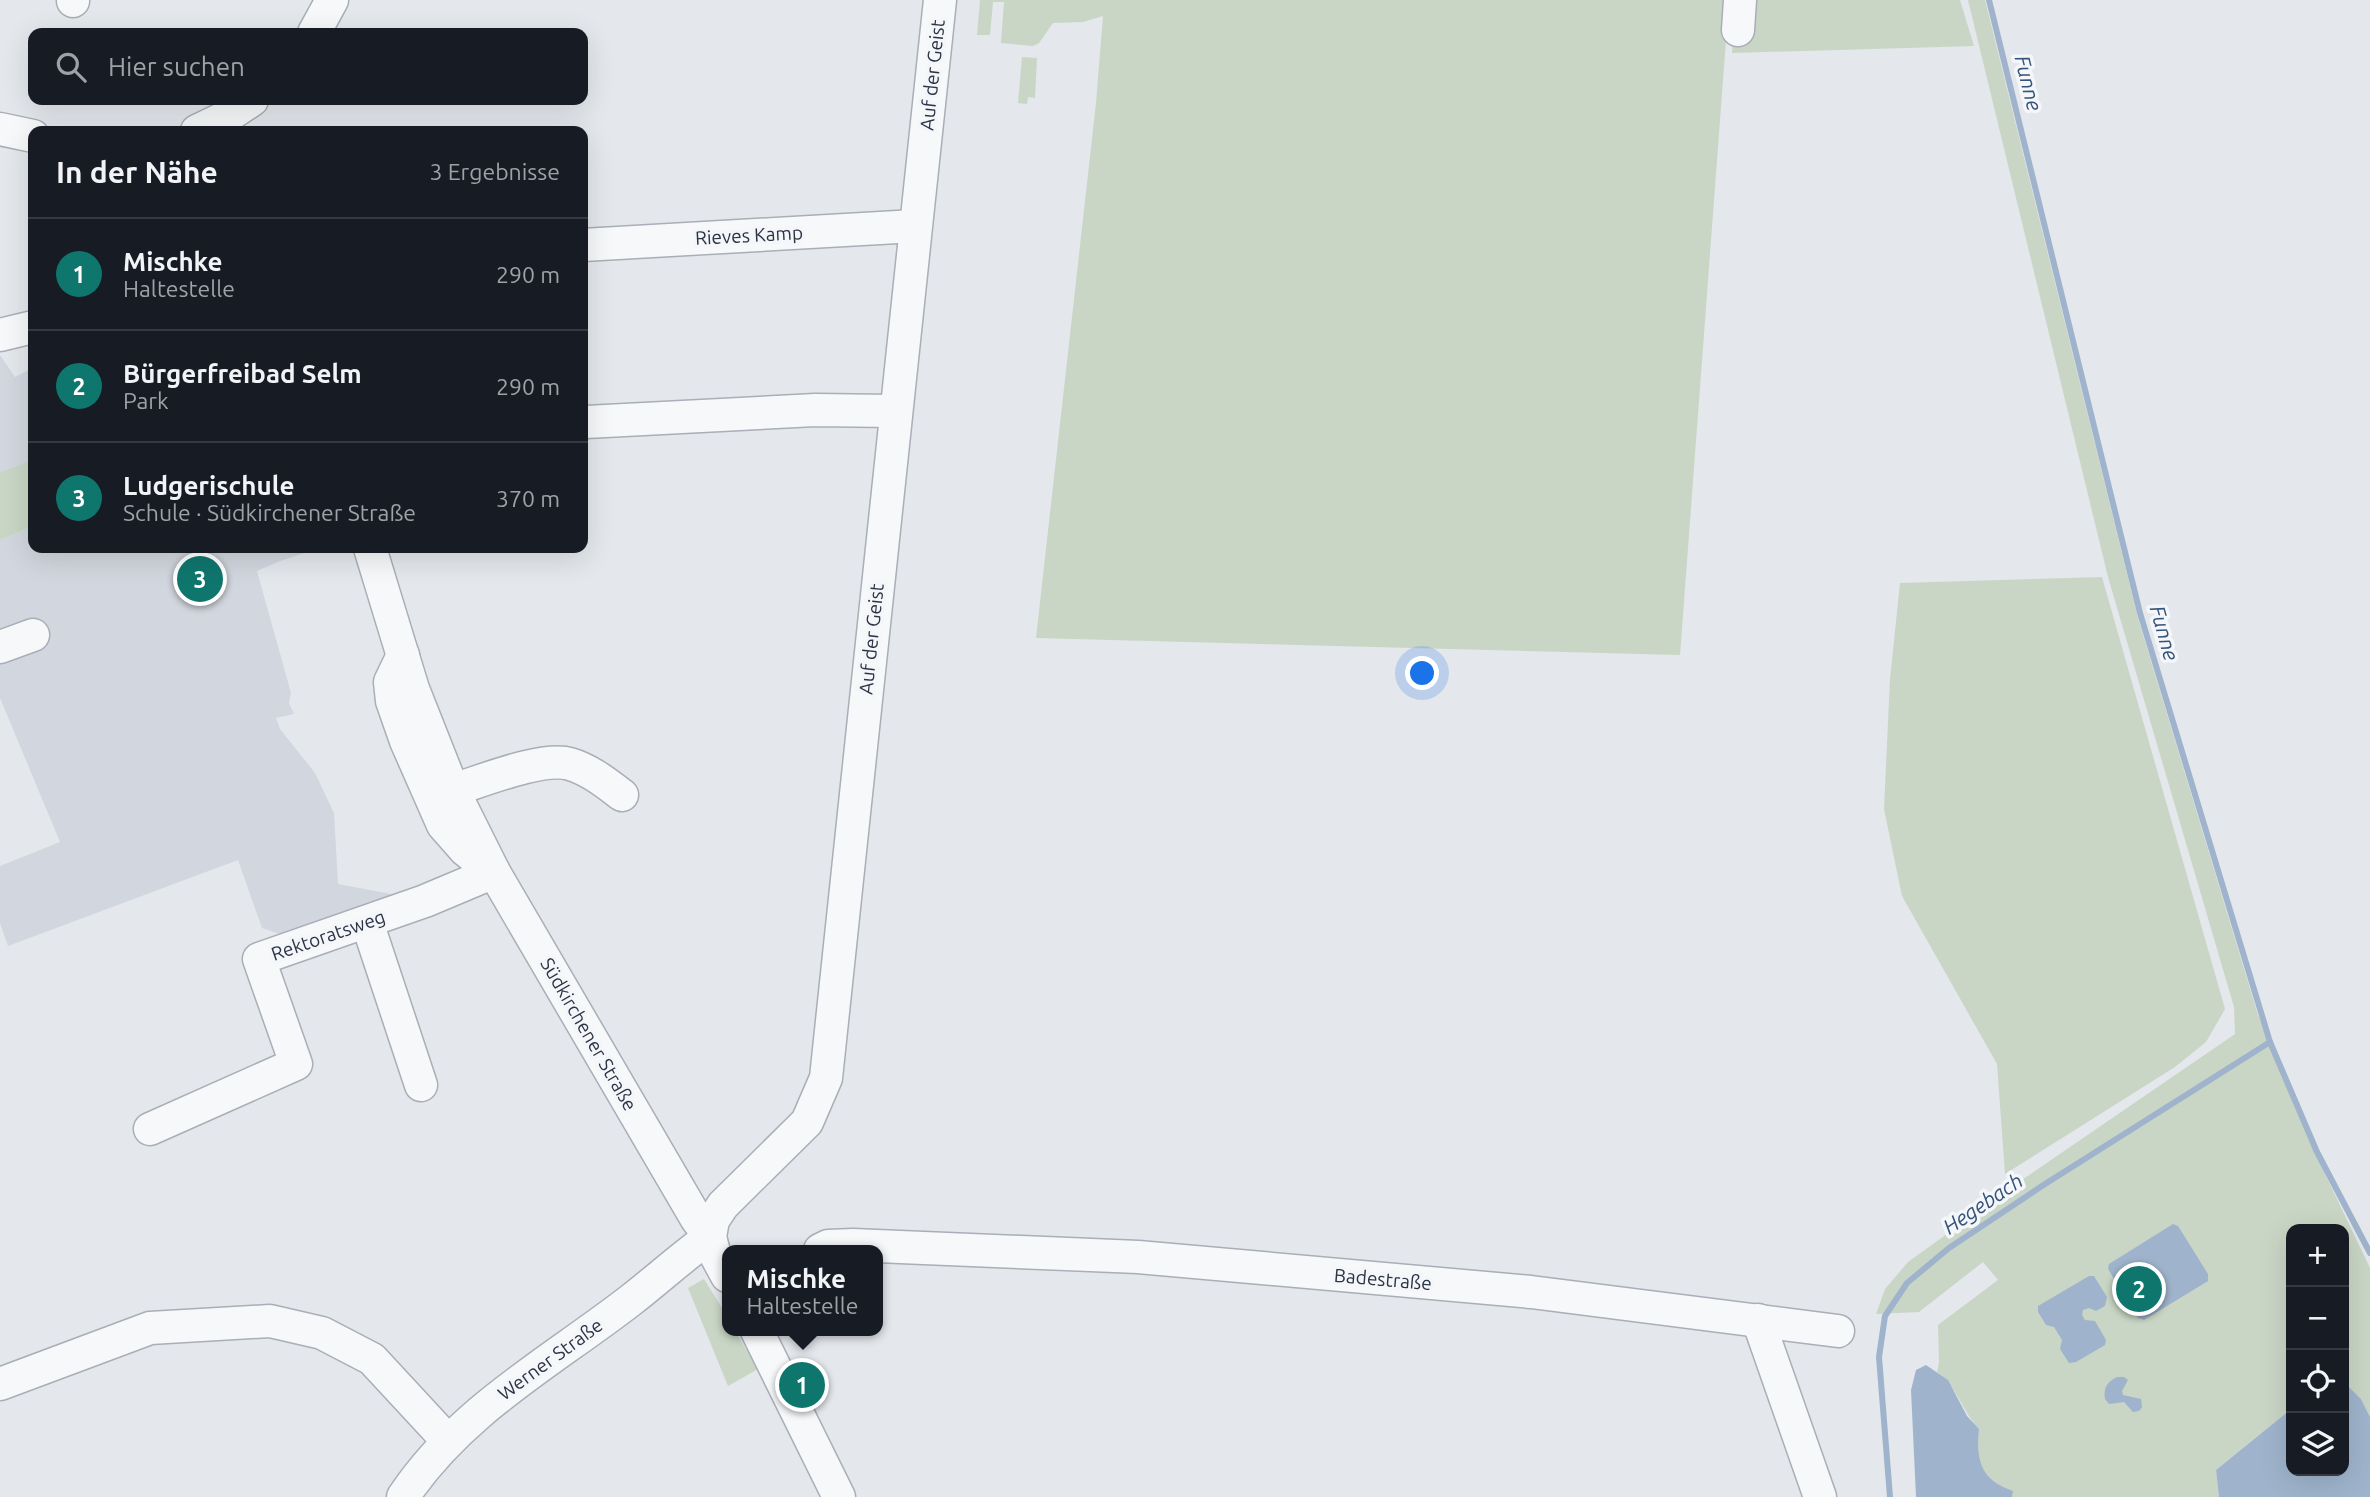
<!DOCTYPE html>
<html lang="de">
<meta charset="utf-8">
<style>
:root{--surface:#171b24;--page:#20242c;--text:#f1f3f6;--muted:#9ea1a6;--line:#363941;--accent:#0f766e}
body{margin:0;font-family:Ubuntu,sans-serif;background:var(--page);color:var(--text)}
.controls{position:absolute;right:21px;bottom:21px;display:grid;overflow:hidden;border-radius:14px;box-shadow:0 7px 28px #0002}
.controls button{width:63px;height:63px;display:grid;place-items:center;padding:0;border:0;border-bottom:2px solid var(--line);background:var(--surface);color:var(--text);font:35px sans-serif}
.you{position:absolute;left:1423px;top:674px;width:24px;height:24px;margin:-18px;border:5px solid #fff;border-radius:50%;background:#1a73e8;box-shadow:0 0 0 10px #1a73e833}
.badge{display:grid;place-items:center;width:46px;height:46px;border-radius:50%;background:var(--accent);color:#fff;font-size:23px;font-weight:700}
.pin{position:absolute;translate:-50% -50%;border:4px solid #fff;box-shadow:0 2px 7px #0006}
.popup{position:absolute;left:722px;top:1245px;width:161px;height:91px;box-sizing:border-box;display:grid;place-content:center;border-radius:14px;background:var(--surface);filter:drop-shadow(0 2px 5px #0005);font-size:23px;white-space:nowrap;color:var(--muted)}
.popup b{font-size:26px;color:var(--text)}
.popup::after{content:'';position:absolute;left:50%;top:100%;margin-left:-14px;border:14px solid transparent;border-top-color:var(--surface)}
.list{margin:0;padding:0;list-style:none}
h2{display:flex;justify-content:space-between;align-items:center;height:91px;margin:0;padding:0 28px;font-size:30px}
h2 small{font-size:23px;font-weight:400;color:var(--muted)}
.list li{display:grid;grid-template-columns:46px 1fr auto;gap:21px;align-items:center;box-sizing:border-box;height:112px;padding:0 28px;border-top:2px solid var(--line)}
.list b{display:block;font-size:26px;white-space:nowrap}
.list p{margin:0;font-size:23px;white-space:nowrap;color:var(--muted)}
.list em{font-size:23px;font-style:normal;color:var(--muted)}
.icon{flex:none;width:38px;height:38px;fill:none;stroke:currentColor;stroke-width:2;stroke-linecap:round;stroke-linejoin:round}
.map{position:relative;flex:none;width:2370px;height:1497px;overflow:hidden}
.search{position:absolute;background:var(--surface);box-shadow:0 7px 28px #0002;left:28px;top:28px;width:560px;height:77px;display:flex;align-items:center;gap:18px;box-sizing:border-box;padding:0 24px;border-radius:14px;color:var(--muted);font-size:26px}
.panel{position:absolute;background:var(--surface);box-shadow:0 7px 28px #0002;left:28px;top:126px;width:560px;height:427px;border-radius:14px}
.map>svg:first-child{display:block}
.built{fill:#d2d6de}
.green{fill:#c9d6c5}
.water{fill:#9fb4cc}
.lines{fill:none;stroke-linecap:round;stroke-linejoin:round}
.stream{stroke:#9fb4cc;stroke-width:6}
.minor-casing{stroke:#a9aeb7;stroke-width:35}
.minor{stroke:#f7f8fa;stroke-width:32}
.labels{text-anchor:middle;stroke-width:7;stroke-linejoin:round;paint-order:stroke}
.street-label{font-size:19px;fill:#2b3445;stroke:#f4f6f9}
.water-label{font-size:21px;font-style:italic;fill:#34527a;stroke:#f4f6f9}
</style>
<div class="map">
<svg width="2370" height="1497" viewBox="0 0 2370 1497">
<rect width="100%" height="100%" fill="#e4e7ec"/>
<g class="built">
<polygon points="0,355 15,377 33,368 33,460 0,472"/>
<polygon points="33,526 33,548 320,548 280,561 257,571 291,693 289,703 294,714 276,718 280,729 315,773 334,813 338,884 402,896 297,940 262,928 238,860 8,946 0,923 0,866 60,842 0,698 0,540"/>
</g>
<g class="green">
<polygon points="980,0 1729,0 1680,655 1036,638 1096,103 1103,16 1083,22 1053,23 1039,43 1033,46 1001,43 1004,2 993,2 990,35 977,35"/>
<polygon points="1737,0 1960,0 1974,46 1732,53"/>
<path d="M 1968,0 L 1985,0 L 2138,618 L 2258,1015 L 2315,1153 L 2370,1268 L 2370,1417 L 2361,1399 L 2344,1382 L 2344,1229 L 2291,1229 L 2291,1409 L 2216,1470 L 2219,1497 L 2012,1497 L 2012,1491 C 1981,1480 1976,1461 1979,1429 C 1962,1411 1957,1386 1937,1372 L 1939,1363 L 1938,1325 L 1998,1280 L 1983,1262 L 1919,1312 L 1876,1314 L 1885,1289 L 1908,1262 L 2019,1182 L 2235,1034 L 2234,1007 L 2108,577 Z"/>
<polygon points="1022,57 1037,58 1035,98 1028,97 1027,104 1018,103"/>
<polygon points="33,460 33,526 0,540 0,472"/>
<polygon points="2102,577 2225,1009 2206,1042 2175,1067 2005,1174 1997,1064 1902,896 1884,809 1890,679 1900,583"/>
<polygon points="704,1279 727,1316 727,1331 735,1331 758,1369 728,1386 688,1288"/>
</g>
<g class="water">
<polygon points="2173,1224 2178,1226 2208,1274 2208,1281 2144,1320 2138,1318 2108,1269 2109,1264"/>
<polygon points="2089,1276 2094,1276 2107,1297 2105,1306 2096,1311 2089,1308 2083,1310 2082,1315 2085,1320 2095,1321 2106,1340 2105,1345 2076,1362 2069,1363 2060,1349 2062,1340 2054,1327 2046,1325 2038,1312 2038,1306"/>
<path d="M 1926,1365 L 1948,1380 L 1967,1416 L 1979,1429 C 1976,1461 1981,1480 2013,1491 L 2012,1497 L 1916,1497 L 1911,1390 L 1916,1370 Z"/>
<path d="M 2117,1377 L 2124,1377 L 2128,1380 L 2122,1391 L 2123,1395 L 2141,1399 L 2142,1407 L 2139,1411 L 2133,1412 L 2124,1402 L 2109,1404 L 2105,1399 C 2103,1388 2107,1382 2117,1377 Z"/>
<polygon points="2344,1382 2361,1399 2370,1417 2370,1497 2219,1497 2216,1470 2291,1409 2291,1471 2344,1471"/>
</g>
<g class="lines">
<g class="stream">
<polyline points="1989,0 2140,613 2270,1042 2317,1152 2370,1253"/>
<polyline points="1890,1497 1879,1357 1885,1316 1907,1283 1949,1248 2045,1184 2270,1042"/>
</g>
<defs>
<g id="minor">
<polyline points="73,1 73,0"/>
<polyline points="1738,30 1740,0"/>
<polyline points="314,33 332,0"/>
<polyline points="0,129 33,136"/>
<polyline points="197,131 228,116 252,100"/>
<polyline points="583,245 915,226"/>
<polyline points="0,335 33,327"/>
<polyline points="586,422 815,410 895,411"/>
<polyline points="370,548 413,689 453,790 494,872 696,1218 710,1237 714,1252 727,1276"/>
<polyline points="0,647 33,635"/>
<polyline points="403,655 390,682 392,701 406,741 443,825 465,850 479,861"/>
<path d="M 453,790 C 482,781 543,756 570,764 C 590,770 606,783 622,795"/>
<polyline points="367,922 421,1085"/>
<polyline points="150,1129 296,1064 259,959 425,901 494,872"/>
<polyline points="710,1237 713,1220 723,1205 807,1122 826,1078 940,0"/>
<polyline points="820,1250 828,1246 853,1245 1138,1257 1531,1292 1838,1331"/>
<polyline points="1758,1320 1820,1497"/>
<polyline points="757,1331 839,1497"/>
<polyline points="0,1384 150,1328 270,1321 322,1333 372,1359 448,1441"/>
<path d="M 403,1497 C 461,1410 551,1362 631,1300 C 658,1279 683,1256 710,1237"/>
</g>
</defs>
<use href="#minor" class="minor-casing"/>
<use href="#minor" class="minor"/>
</g>
<g class="labels">
<g class="street-label">
<text transform="translate(932 75) rotate(-84)" y="7">Auf der Geist</text>
<text transform="translate(749 235) rotate(-3)" y="7">Rieves Kamp</text>
<text transform="translate(871 639) rotate(-84)" y="7">Auf der Geist</text>
<text transform="translate(328 935) rotate(-19)" y="7">Rektoratsweg</text>
<text transform="translate(589 1034) rotate(60)" y="7">Südkirchener Straße</text>
<text transform="translate(1383 1279) rotate(5)" y="7">Badestraße</text>
<text transform="translate(550 1359) rotate(-36)" y="7">Werner Straße</text>
</g>
<g class="water-label">
<text transform="translate(2028 83) rotate(76)" y="7">Funne</text>
<text transform="translate(2164 633) rotate(74)" y="7">Funne</text>
<text transform="translate(1983 1204) rotate(-34)" y="7">Hegebach</text>
</g>
</g>
</svg>
<div class="controls">
<button>+</button>
<button>−</button>
<button><svg class="icon" aria-label="locate" viewBox="0 0 24 24"><circle cx="12" cy="12" r="6"/><path d="M12 2v4M12 18v4M2 12h4M18 12h4"/></svg></button>
<button><svg class="icon" aria-label="layers" viewBox="0 0 24 24"><path d="M12 4l9 5-9 5-9-5zM3 14l9 5 9-5"/></svg></button>
</div>
<div class="you"></div>
<div class="pin badge" style="left:802px;top:1385px">1</div>
<div class="popup"><b>Mischke</b>Haltestelle</div>
<div class="pin badge" style="left:2139px;top:1289px">2</div>
<div class="pin badge" style="left:200px;top:579px">3</div>
<div class="search"><svg class="icon" aria-label="search" viewBox="0 0 24 24"><circle cx="10" cy="10" r="6"/><path d="M15 15l6 6"/></svg>Hier suchen</div>
<section class="panel">
<h2>In der Nähe<small>3 Ergebnisse</small></h2>
<ul class="list">
<li><span class="badge">1</span><div><b>Mischke</b><p>Haltestelle</p></div><em>290 m</em></li>
<li><span class="badge">2</span><div><b>Bürgerfreibad Selm</b><p>Park</p></div><em>290 m</em></li>
<li><span class="badge">3</span><div><b>Ludgerischule</b><p>Schule · Südkirchener Straße</p></div><em>370 m</em></li>
</ul>
</section>
</div>
